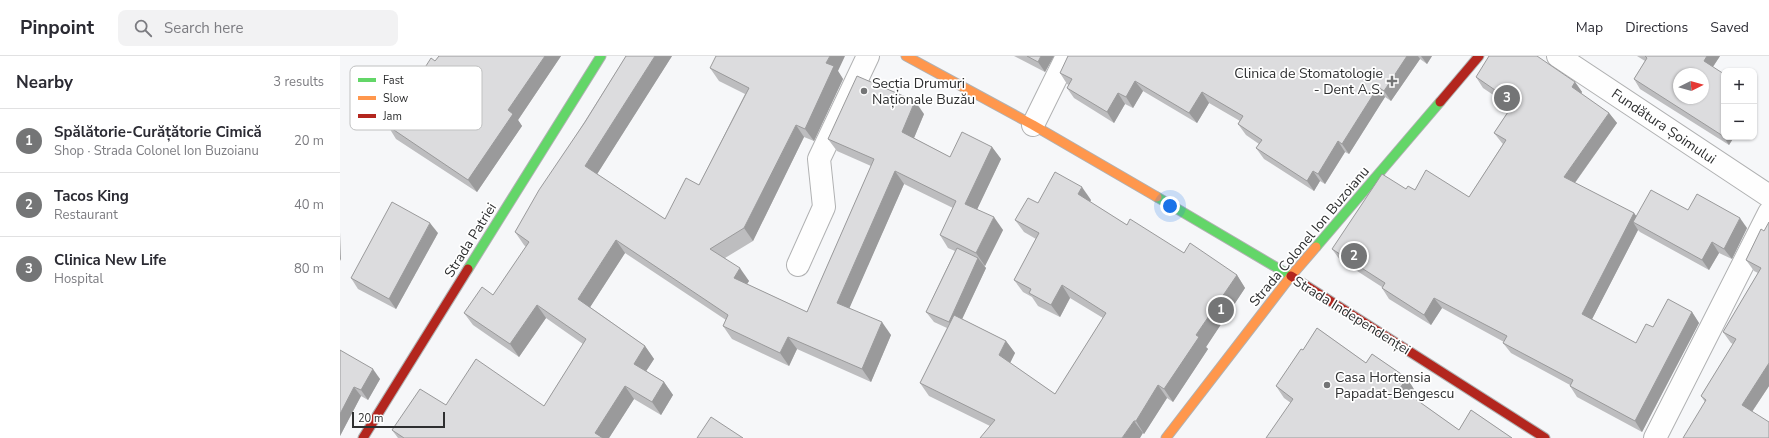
<!DOCTYPE html>
<meta charset="utf-8">
<style>
:root{--surface:#fff;--page:#f2f2f3;--text:#2b2b33;--muted:#7c7c81;--line:#e1e1e2;--accent:#747576}
body{margin:0;font-family:"Nunito Sans",sans-serif;background:var(--page);color:var(--text)}
.controls{position:absolute;right:12px;top:12px;display:grid;overflow:hidden;border-radius:8px;box-shadow:0 1px 3px #0004}
.controls button{width:36px;height:36px;display:grid;place-items:center;padding:0;border:0;border-bottom:1px solid var(--line);background:var(--surface);color:var(--text);font:20px sans-serif}
.compass{position:absolute;left:1333px;top:12px;width:36px;height:36px;border-radius:50%;background:var(--surface);box-shadow:0 1px 3px #0004;rotate:85deg}
.scale{position:absolute;left:12px;bottom:10px;width:93px;box-sizing:border-box;padding-left:4px;border:2px solid #2e2f30;border-top:0;font-size:11px;line-height:14px;white-space:nowrap;color:#2e2f30;-webkit-text-stroke:3px #fff;paint-order:stroke}
.you{position:absolute;left:830px;top:150px;width:14px;height:14px;margin:-10px;border:3px solid #fff;border-radius:50%;background:#1a73e8;box-shadow:0 0 0 6px #1a73e833}
.badge{display:grid;place-items:center;width:26px;height:26px;border-radius:50%;background:var(--accent);color:#fff;font-size:13px;font-weight:700}
.pin{position:absolute;translate:-50% -50%;border:2px solid #fff;box-shadow:0 1px 4px #0006}
.list{margin:0;padding:0;list-style:none}
h2{display:flex;justify-content:space-between;align-items:center;height:52px;margin:0;padding:0 16px;font-size:17px}
h2 small{font-size:13px;font-weight:400;color:var(--muted)}
.list li{display:grid;grid-template-columns:26px 1fr auto;gap:12px;align-items:center;box-sizing:border-box;height:64px;padding:0 16px;border-top:1px solid var(--line)}
.list b{display:block;font-size:15px;white-space:nowrap}
.list p{margin:0;font-size:13px;white-space:nowrap;color:var(--muted)}
.list em{font-size:13px;font-style:normal;color:var(--muted)}
.icon{flex:none;width:22px;height:22px;fill:none;stroke:currentColor;stroke-width:2;stroke-linecap:round;stroke-linejoin:round}
.map{position:relative;flex:none;width:1429px;height:382px;overflow:hidden}
header{display:flex;align-items:center;gap:24px;box-sizing:border-box;height:56px;padding:0 20px;background:var(--surface);border-bottom:1px solid var(--line)}
header strong{font-size:19px}
nav{display:flex;gap:22px;margin-inline-start:auto;font-size:14px}
.search{width:280px;height:36px;background:var(--page);display:flex;align-items:center;gap:10px;box-sizing:border-box;padding:0 14px;border-radius:8px;color:var(--muted);font-size:15px}
main{display:flex}
aside{flex:1;background:var(--surface)}
.map>svg:first-child{display:block}
.lines{fill:none;stroke-linecap:round;stroke-linejoin:round}
.street-casing{stroke:#b0b1b2;stroke-width:24}
.fast-casing{stroke:#b0b1b2;stroke-width:11}
.slow-casing{stroke:#b0b1b2;stroke-width:11}
.jam-casing{stroke:#b0b1b2;stroke-width:11}
.street{stroke:#fefefe;stroke-width:22}
.fast{stroke:#63d668;stroke-width:9}
.slow{stroke:#ff974d;stroke-width:9}
.jam{stroke:#b3261e;stroke-width:9}
.wall{fill:#bdbdbf}
.shaded-wall{fill:#9a9a9b}
.building{fill:#dcdcde;stroke:#9a9a9b;fill-rule:evenodd}
.poi-dot{fill:#747576;stroke:#fff;stroke-width:1.5}
.labels{text-anchor:middle;stroke-width:3.5;stroke-linejoin:round;paint-order:stroke}
.poi-label{font-size:14px;fill:#2e2f30;stroke:#fff;text-anchor:start}
.street-label{font-size:14px;fill:#2e2f30;stroke:#fff}
.key{fill:#fff;stroke:#c0c1c1;stroke-width:1}
.key-label{font-size:11px;fill:#2e2f30}
</style>
<header>
<strong>Pinpoint</strong>
<div class="search"><svg class="icon" aria-label="search" viewBox="0 0 24 24"><circle cx="10" cy="10" r="6"/><path d="M15 15l6 6"/></svg>Search here</div>
<nav><a>Map</a><a>Directions</a><a>Saved</a></nav>
</header>
<main>
<aside>
<h2>Nearby<small>3 results</small></h2>
<ul class="list">
<li><span class="badge">1</span><div><b>Spălătorie-Curățătorie Cimică</b><p>Shop · Strada Colonel Ion Buzoianu</p></div><em>20 m</em></li>
<li><span class="badge">2</span><div><b>Tacos King</b><p>Restaurant</p></div><em>40 m</em></li>
<li><span class="badge">3</span><div><b>Clinica New Life</b><p>Hospital</p></div><em>80 m</em></li>
</ul>
</aside>
<div class="map">
<svg width="1429" height="382" viewBox="0 0 1429 382">
<rect width="100%" height="100%" fill="#f6f7f9"/>
<g class="lines">
<defs>
<g id="street">
<polyline points="1218,0 1429,140"/>
<polyline points="693,69 727,0"/>
<polyline points="458,209 484,151 479,103 528,0"/>
<polyline points="1315,382 1429,157"/>
</g>
<g id="fast">
<polyline points="817,141 951,220"/>
<polyline points="976,191 1100,46"/>
<polyline points="128,213 261,0"/>
</g>
<g id="slow">
<polyline points="566,0 693,69 817,141"/>
<polyline points="826,382 951,220 976,191"/>
</g>
<g id="jam">
<polyline points="1100,46 1139,0"/>
<polyline points="951,220 1205,382"/>
<polyline points="23,382 128,213"/>
</g>
</defs>
<use href="#street" class="street-casing"/>
<use href="#fast" class="fast-casing"/>
<use href="#slow" class="slow-casing"/>
<use href="#jam" class="jam-casing"/>
<use href="#street" class="street"/>
<use href="#fast" class="fast"/>
<use href="#slow" class="slow"/>
<use href="#jam" class="jam"/>
</g>
<g class="wall">
<polygon points="99,0 221,0 178,64 182,70 137,136 56,83 48,70"/>
<polygon points="286,0 332,0 257,118 325,163 359,129 405,38 379,25 370,12 498,15 503,23 474,85 464,81 413,185 385,202 409,225 407,228 467,256 531,110 497,95 488,83 584,58 574,82 610,101 652,91 661,103 637,153 663,174 645,210 643,209 646,212 622,263 666,285 675,297 670,307 715,338 763,262 730,242 720,261 698,250 692,241 683,236 674,224 696,183 684,176 675,164 698,147 751,144 750,146 787,169 844,197 897,219 905,232 866,291 868,293 833,346 827,342 804,378 803,377 650,370 589,340 580,327 607,272 594,266 586,256 615,195 608,192 600,179 613,152 564,128 509,252 551,279 531,326 457,293 449,310 392,283 383,270 386,264 285,197 250,251 305,290 314,303 306,315 324,326 333,339 321,359 294,343 269,382 58,382 52,374 106,349 204,350 243,288 206,262 179,301 133,269 124,257 153,239 186,191 184,189 175,176"/>
<polygon points="674,0 714,0 705,16"/>
<polygon points="728,0 1092,0 1087,8 1080,3 1051,45 1045,41 1009,98 1005,96 985,128 980,125 974,135 924,103 916,92 919,88 906,79 898,68 900,65 869,47 857,67 803,35 793,52 785,48 774,67 734,42 727,32 729,29 727,28 720,17"/>
<polygon points="1297,0 1380,0 1373,11 1384,81 1394,81 1389,89 1300,33 1294,23 1305,5"/>
<polygon points="1136,21 1235,26 1242,36 1241,38 1269,57 1277,67 1235,127 1294,157 1296,160 1348,154 1407,172 1392,203 1379,197 1369,214 1300,176 1298,174 1252,263 1296,287 1313,271 1352,256 1359,267 1302,376 1237,341 1230,330 1230,329 1171,297 1163,287 1164,286 1102,252 1091,269 1049,243 1042,232 1042,231 1000,204 992,193 1066,133 1129,141 1163,88 1162,87 1154,77 1171,51 1143,32"/>
<polygon points="1421,173 1429,330 1412,356 1365,346 1361,340 1393,288 1391,287 1383,276 1418,217 1414,215 1406,204"/>
<polygon points="98,177 56,253 18,233 11,222"/>
<polygon points="977,272 1026,307 1032,298 1067,322 1075,335 1071,340 1119,374 1131,354 1172,382 926,382 951,347 944,342 936,330 961,293 963,294"/>
<polygon points="0,294 40,323 28,344 21,340 0,380"/>
</g>
<g class="shaded-wall">
<polygon points="205,0 221,0 178,64 182,70 137,136 128,124 168,54"/>
<polygon points="315,0 332,0 254,123 245,110"/>
<polygon points="490,0 505,0 498,15 503,23 474,85 465,73 486,7"/>
<polygon points="701,0 714,0 705,16 698,6"/>
<polygon points="1067,0 1078,0 1080,3 1051,45 1044,35"/>
<polygon points="1081,0 1092,0 1087,8"/>
<polygon points="1367,0 1380,0 1370,15 1364,5"/>
<polygon points="795,25 803,35 793,52 786,41"/>
<polygon points="1235,26 1242,36 1239,41 1232,31"/>
<polygon points="1038,31 1045,41 1009,98 1002,88"/>
<polygon points="862,36 869,47 857,67 849,57"/>
<polygon points="778,37 785,48 774,67 767,56"/>
<polygon points="1414,39 1417,43 1414,49"/>
<polygon points="575,45 584,58 571,89 562,76"/>
<polygon points="1269,57 1277,67 1231,132 1224,121"/>
<polygon points="456,69 464,81 413,185 404,172"/>
<polygon points="1384,78 1384,81 1394,81 1389,89 1383,80"/>
<polygon points="998,85 1005,96 985,128 978,118"/>
<polygon points="652,91 661,103 634,160 625,148"/>
<polygon points="555,115 564,128 506,260 497,247"/>
<polygon points="973,115 980,125 974,135 967,125"/>
<polygon points="742,131 751,144 747,151 738,138"/>
<polygon points="1294,157 1302,168 1293,166 1298,174 1249,269 1242,258"/>
<polygon points="654,161 663,174 645,210 636,197"/>
<polygon points="1400,162 1407,172 1392,203 1384,193"/>
<polygon points="90,167 98,177 56,253 49,243"/>
<polygon points="0,175 0,176 1,205 0,203"/>
<polygon points="276,184 285,197 247,256 238,243"/>
<polygon points="1372,186 1379,197 1369,214 1362,204"/>
<polygon points="638,202 646,212 616,276 609,266"/>
<polygon points="400,212 409,225 403,234 394,222"/>
<polygon points="897,219 905,232 866,291 868,293 833,346 824,333 856,279"/>
<polygon points="722,229 730,242 720,261 711,249"/>
<polygon points="1094,242 1102,252 1091,269 1084,259"/>
<polygon points="197,249 206,262 179,301 170,288"/>
<polygon points="1352,256 1359,267 1302,376 1295,365"/>
<polygon points="542,266 551,279 531,326 522,313"/>
<polygon points="448,281 457,293 449,310 440,297"/>
<polygon points="666,285 675,297 668,311 659,299"/>
<polygon points="305,290 314,303 303,320 294,308"/>
<polygon points="1429,307 1429,330 1409,360 1402,349"/>
<polygon points="33,313 40,323 28,344 21,334"/>
<polygon points="1067,322 1075,335 1068,344 1060,332"/>
<polygon points="324,326 333,339 321,359 312,346"/>
<polygon points="818,329 827,342 804,378 796,365"/>
<polygon points="285,330 294,343 269,382 258,382 255,377"/>
<polygon points="14,331 21,340 0,380 0,358"/>
<polygon points="794,365 803,377 800,382 782,382"/>
</g>
<g class="building">
<polygon points="99,0 205,0 168,54 173,58 128,124 48,70 91,2 95,5"/>
<polygon points="286,0 315,0 245,110 325,163 346,122 359,129 409,32 370,12 376,0 490,0 486,7 494,10 465,73 456,69 404,172 370,193 400,212 394,222 467,256 534,103 488,83 517,20 575,45 562,76 610,101 622,76 652,91 625,148 654,161 636,197 600,179 616,145 555,115 497,247 542,266 522,313 448,281 440,297 383,270 388,259 276,184 238,243 305,290 294,308 324,326 312,346 285,330 255,377 263,382 64,382 52,374 80,333 106,349 136,303 204,350 246,283 197,249 170,288 124,257 142,231 153,239 189,186 175,176 199,134 245,66"/>
<polygon points="687,0 701,0 698,6"/>
<polygon points="728,0 1067,0 1044,35 1038,31 1002,88 998,85 978,118 973,115 967,125 916,92 922,84 898,68 903,60 862,36 849,57 795,25 786,41 778,37 767,56 727,32 732,23 720,17"/>
<polygon points="1149,0 1197,0 1235,26 1232,31 1269,57 1224,121 1294,157 1242,258 1296,287 1306,268 1313,271 1328,243 1352,256 1295,365 1230,330 1233,324 1163,287 1167,280 1094,242 1084,259 1042,232 1045,227 992,193 1042,118 1066,133 1068,130 1075,134 1086,114 1129,141 1166,84 1154,77 1174,47 1136,21"/>
<path d="M 1305,0 L 1367,0 L 1364,5 L 1384,18 L 1384,78 L 1383,80 L 1294,23 L 1307,2 ZM 1339,18 L 1363,18 L 1363,42 L 1339,42 Z"/>
<polygon points="715,116 742,131 738,138 787,169 790,163 844,197 850,187 897,219 856,279 859,281 824,333 818,329 796,365 794,365 782,382 640,382 655,364 580,327 614,259 666,285 659,299 715,338 766,257 722,229 711,249 689,237 691,233 674,224 699,177 675,164 688,142 698,147"/>
<polygon points="1311,134 1348,154 1357,138 1400,162 1384,193 1372,186 1362,204 1293,166"/>
<polygon points="52,146 90,167 49,243 11,222"/>
<polygon points="1429,166 1429,307 1402,349 1429,366 1429,382 1343,382 1366,344 1361,340 1396,283 1383,276 1421,212 1406,204 1421,173 1424,175"/>
<polygon points="617,192 638,202 609,266 586,256"/>
<polygon points="977,272 1026,307 1032,298 1067,322 1060,332 1119,374 1131,354 1172,382 926,382 953,343 936,330 961,293 963,294"/>
<polygon points="0,294 33,313 21,334 14,331 0,358"/>
<polygon points="371,361 403,382 357,382"/>
</g>
<g class="poi-dot">
<path d="M1050 19h4v4h4v4h-4v4h-4v-4h-4v-4h4z"/>
<circle cx="524" cy="35" r="4"/>
<circle cx="987" cy="329" r="4"/>
</g>
<g class="labels">
<g class="poi-label">
<text x="1043" y="22" text-anchor="end">Clinica de Stomatologie<tspan x="1043" dy="16">- Dent A.S.</tspan></text>
<text x="532" y="32">Secția Drumuri<tspan x="532" dy="16">Naționale Buzău</tspan></text>
<text x="995" y="326">Casa Hortensia<tspan x="995" dy="16">Papadat-Bengescu</tspan></text>
</g>
<g class="street-label">
<text transform="translate(1324 70) rotate(34)" y="5">Fundătura Șoimului</text>
<text transform="translate(969 180) rotate(-50)" y="5">Strada Colonel Ion Buzoianu</text>
<text transform="translate(130 184) rotate(-58)" y="5">Strada Patriei</text>
<text transform="translate(1012 259) rotate(32)" y="5">Strada Independenței</text>
</g>
</g>
<rect x="10" y="10" width="132" height="64" rx="6" class="key"/>
<rect x="18" y="22" width="18" height="4" fill="#63d668"/>
<rect x="18" y="40" width="18" height="4" fill="#ff974d"/>
<rect x="18" y="58" width="18" height="4" fill="#b3261e"/>
<g class="key-label">
<text x="43" y="28">Fast</text>
<text x="43" y="46">Slow</text>
<text x="43" y="64">Jam</text>
</g>
</svg>
<div class="controls">
<button>+</button>
<button>−</button>
</div>
<svg class="compass" viewBox="-18 -18 36 36"><path d="M0-13l5 13h-10z" fill="#e53935"/><path d="M0 13l5-13h-10z" fill="#7c7c81"/></svg>
<div class="scale">20 m</div>
<div class="you"></div>
<div class="pin badge" style="left:881px;top:254px">1</div>
<div class="pin badge" style="left:1014px;top:200px">2</div>
<div class="pin badge" style="left:1167px;top:42px">3</div>
</div>
</main>
